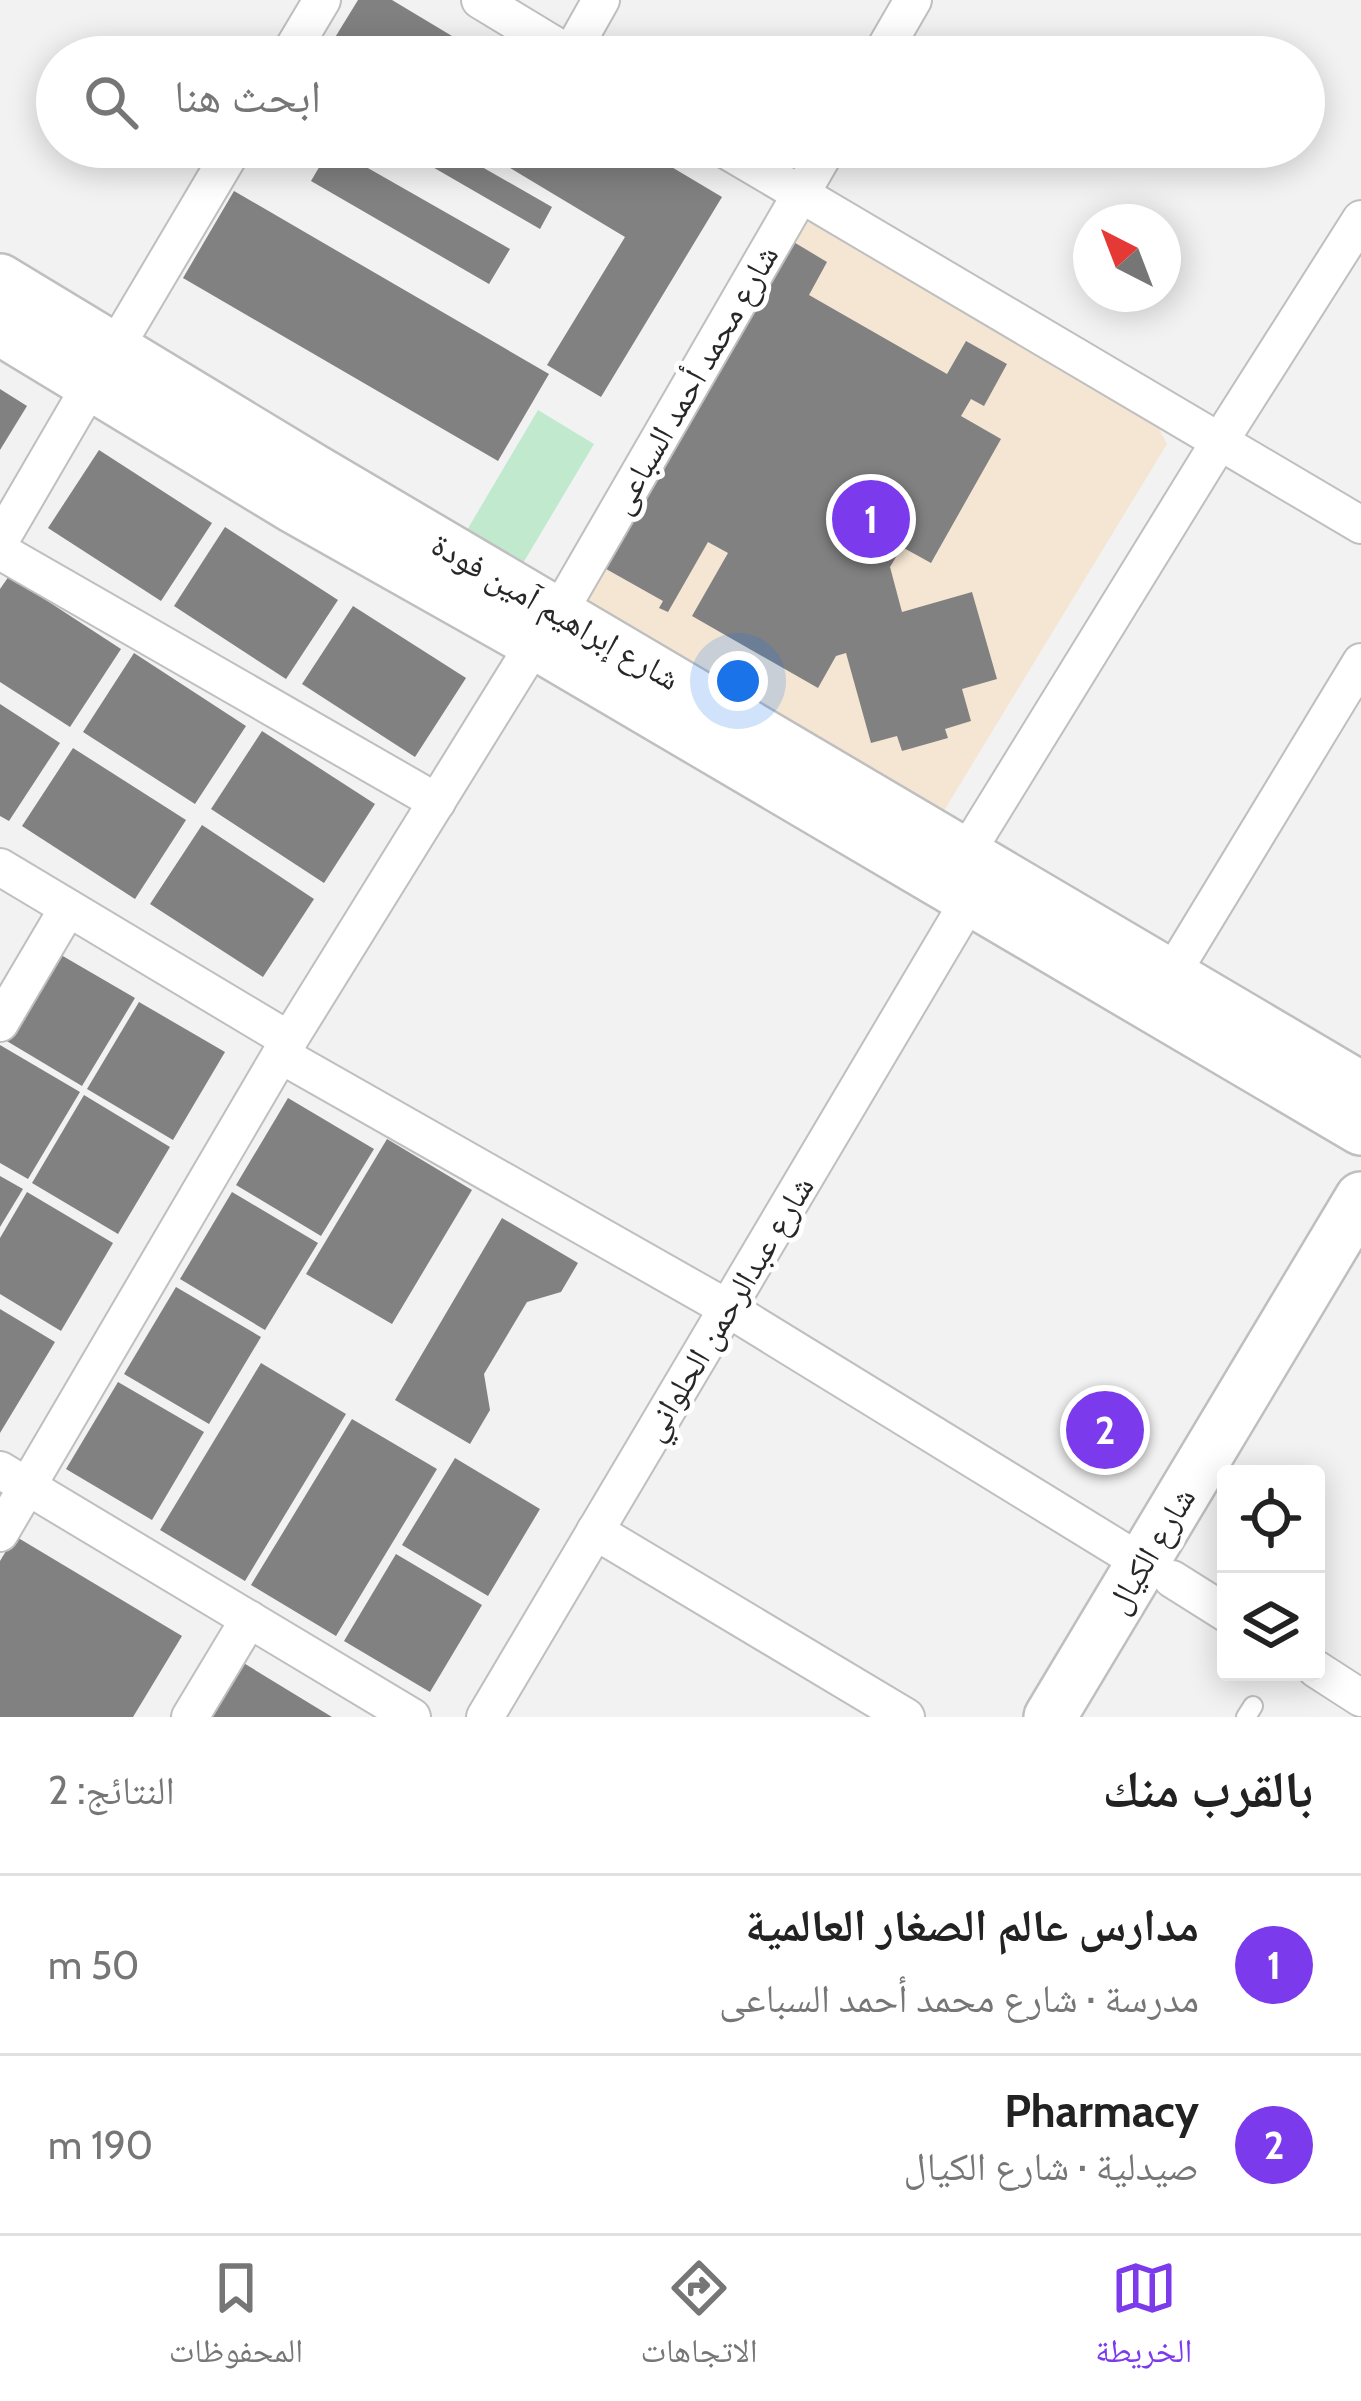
<!DOCTYPE html>
<html lang="ar">
<meta charset="utf-8">
<style>
:root{--surface:#fff;--page:#f2f2f2;--text:#222;--muted:#767676;--line:#e0e0e0;--accent:#7c3aed}
body{margin:0;font-family:Cabin,"Noto Naskh Arabic",sans-serif;background:var(--page);color:var(--text);direction:rtl}
.controls{position:absolute;right:36px;bottom:36px;display:grid;overflow:hidden;border-radius:12px;box-shadow:0 6px 30px #0003}
.controls button{width:108px;height:108px;display:grid;place-items:center;padding:0;border:0;border-bottom:3px solid var(--line);background:var(--surface);color:var(--text);font:60px sans-serif}
.compass{position:absolute;left:1073px;top:204px;width:108px;height:108px;border-radius:50%;background:var(--surface);box-shadow:0 6px 30px #0003;rotate:318deg}
.you{position:absolute;left:738px;top:681px;width:42px;height:42px;margin:-30px;border:9px solid #fff;border-radius:50%;background:#1a73e8;box-shadow:0 0 0 18px #1a73e833}
.badge{display:grid;place-items:center;width:78px;height:78px;border-radius:50%;background:var(--accent);color:#fff;font-size:39px;font-weight:700}
.pin{position:absolute;translate:-50% -50%;border:6px solid #fff;box-shadow:0 3px 12px #0006}
.list{margin:0;padding:0;list-style:none}
h2{display:flex;justify-content:space-between;align-items:center;height:156px;margin:0;padding:0 48px;font-size:51px}
h2 small{font-size:39px;font-weight:400;color:var(--muted)}
.list li{display:grid;grid-template-columns:78px 1fr auto;gap:36px;align-items:center;box-sizing:border-box;height:180px;padding:0 48px;border-top:3px solid var(--line)}
.list b{display:block;font-size:45px;white-space:nowrap}
.list p{margin:0;font-size:39px;white-space:nowrap;color:var(--muted)}
.list em{font-size:39px;font-style:normal;color:var(--muted)}
.icon{flex:none;width:66px;height:66px;fill:none;stroke:currentColor;stroke-width:2;stroke-linecap:round;stroke-linejoin:round}
.map{position:relative;flex:none;width:1361px;height:1717px;overflow:hidden;direction:ltr}
.search{position:absolute;background:var(--surface);box-shadow:0 6px 30px #0003;left:36px;right:36px;top:36px;height:132px;display:flex;align-items:center;gap:30px;box-sizing:border-box;padding:0 42px;border-radius:66px;color:var(--muted);font-size:45px}
.sheet{height:516px;background:var(--surface)}
nav{display:flex;justify-content:space-around;align-items:center;box-sizing:border-box;height:168px;border-top:3px solid var(--line);background:var(--surface);font-size:33px;color:var(--muted)}
nav a{display:grid;justify-items:center;gap:6px}
nav .on{color:var(--accent)}
.map>svg:first-child{display:block}
.education{fill:#f4e6d3}
.green{fill:#c0e9cd}
.building{fill:#818182}
.lines{fill:none;stroke-linecap:round;stroke-linejoin:round}
.lane-casing{stroke:#bfbfc0;stroke-width:22}
.street-casing{stroke:#bfbfc0;stroke-width:40}
.secondary-casing{stroke:#bfbfc0;stroke-width:56}
.lane{stroke:#fff;stroke-width:18}
.street{stroke:#fff;stroke-width:36}
.secondary{stroke:#fff;stroke-width:51}
.labels{text-anchor:middle;stroke-width:10;stroke-linejoin:round;paint-order:stroke}
.street-label{font-size:33px;fill:#272727;stroke:#fff}
</style>
<div class="map">
<svg width="1361" height="1717" viewBox="0 0 1361 1717">
<rect width="100%" height="100%" fill="#f2f2f3"/>
<polygon class="education" points="807,214 1157,425 1167,444 942,814 576,594"/>
<polygon class="green" points="538,410 594,444 513,580 457,547"/>
<g class="building">
<polygon points="358,0 392,0 487,57 323,57"/>
<polygon points="331,147 510,249 489,284 311,181"/>
<polygon points="398,147 447,147 552,207 540,229"/>
<polygon points="475,147 638,147 722,197 601,397 547,365 625,237"/>
<polygon points="234,191 549,374 498,461 183,278"/>
<polygon points="787,238 827,262 809,295 947,374 966,341 1007,364 984,406 971,399 961,416 1001,439 931,563 902,547 890,567 902,612 972,592 997,679 962,689 971,721 945,729 948,738 902,751 897,736 871,743 846,653 836,656 818,688 692,616 728,553 708,542 668,612 659,608 663,601 599,565"/>
<polygon points="0,389 27,406 0,450"/>
<polygon points="99,450 212,523 161,601 48,528"/>
<polygon points="225,527 338,600 286,679 174,606"/>
<polygon points="9,576 121,649 70,727 0,682 0,589"/>
<polygon points="353,606 466,678 415,757 302,684"/>
<polygon points="134,653 246,726 195,804 83,732"/>
<polygon points="0,704 60,743 9,821 0,816"/>
<polygon points="262,731 375,804 324,883 211,809"/>
<polygon points="73,748 186,820 135,899 22,826"/>
<polygon points="202,825 314,899 263,977 150,904"/>
<polygon points="49,948 135,998 82,1086 0,1037"/>
<polygon points="139,1002 225,1052 173,1140 87,1089"/>
<polygon points="0,1045 80,1092 28,1179 0,1163"/>
<polygon points="84,1095 170,1147 118,1234 32,1183"/>
<polygon points="288,1098 374,1149 321,1236 236,1185"/>
<polygon points="387,1139 472,1190 392,1324 306,1274"/>
<polygon points="0,1176 23,1189 0,1227"/>
<polygon points="27,1192 113,1243 61,1331 0,1294 0,1238"/>
<polygon points="232,1192 318,1243 265,1330 180,1279"/>
<polygon points="502,1218 578,1263 561,1292 527,1302 484,1374 490,1410 470,1444 395,1400"/>
<polygon points="176,1287 261,1337 209,1424 124,1374"/>
<polygon points="0,1309 55,1342 0,1433"/>
<polygon points="261,1363 346,1414 245,1581 160,1530"/>
<polygon points="118,1382 204,1432 152,1520 66,1469"/>
<polygon points="352,1419 437,1469 336,1636 251,1585"/>
<polygon points="455,1458 540,1509 488,1596 402,1545"/>
<polygon points="15,1536 182,1636 133,1717 0,1717 0,1561"/>
<polygon points="396,1554 482,1605 430,1692 344,1641"/>
<polygon points="237,1659 332,1717 202,1717"/>
</g>
<g class="lines">
<defs>
<polyline id="lane" points="1246,1717 1253,1706"/>
<g id="street">
<polyline points="480,0 574,57"/>
<polyline points="570,55 601,0"/>
<polyline points="288,57 322,0"/>
<polyline points="880,57 913,0"/>
<polyline points="721,147 1361,525"/>
<polyline points="115,348 234,147"/>
<polyline points="0,541 92,383"/>
<polyline points="0,551 437,802"/>
<polyline points="559,612 828,147"/>
<polyline points="966,853 1218,444 1361,219"/>
<polyline points="0,867 289,1040"/>
<polyline points="1171,975 1361,662"/>
<polyline points="0,1023 68,908"/>
<polyline points="281,1055 727,1308 1142,1563"/>
<polyline points="0,1470 412,1717"/>
<polyline points="595,1531 906,1717"/>
<polyline points="0,1533 289,1040 535,643"/>
<polyline points="1172,1579 1226,1613"/>
<polyline points="1316,1669 1361,1698"/>
<polyline points="190,1717 249,1619"/>
<polyline points="485,1717 970,899"/>
</g>
<g id="secondary">
<polyline points="0,280 312,469 1361,1088"/>
<polyline points="0,329 292,506 535,643 1361,1129"/>
<polyline points="1050,1717 1361,1198"/>
</g>
</defs>
<use href="#lane" class="lane-casing"/>
<use href="#street" class="street-casing"/>
<use href="#secondary" class="secondary-casing"/>
<use href="#lane" class="lane"/>
<use href="#street" class="street"/>
<use href="#secondary" class="secondary"/>
</g>
<g class="labels">
<g class="street-label">
<text transform="translate(693 379) rotate(-60)" y="12">شارع محمد أحمد السباعى</text>
<text transform="translate(556 611) rotate(30)" y="12">شارع إبراهيم آمين فودة</text>
<text transform="translate(727 1308) rotate(-59)" y="12">شارع عبدالرحمن الحلواني</text>
<text transform="translate(1150 1550) rotate(-59)" y="12">شارع الكيال</text>
</g>
</g>
</svg>
<div class="controls">
<button><svg class="icon" aria-label="locate" viewBox="0 0 24 24"><circle cx="12" cy="12" r="6"/><path d="M12 2v4M12 18v4M2 12h4M18 12h4"/></svg></button>
<button><svg class="icon" aria-label="layers" viewBox="0 0 24 24"><path d="M12 4l9 5-9 5-9-5zM3 14l9 5 9-5"/></svg></button>
</div>
<svg class="compass" viewBox="-18 -18 36 36"><path d="M0-13l5 13h-10z" fill="#e53935"/><path d="M0 13l5-13h-10z" fill="#767676"/></svg>
<div class="you"></div>
<div class="pin badge" style="left:871px;top:519px">1</div>
<div class="pin badge" style="left:1105px;top:1430px">2</div>
<div class="search"><svg class="icon" aria-label="search" viewBox="0 0 24 24"><circle cx="10" cy="10" r="6"/><path d="M15 15l6 6"/></svg>ابحث هنا</div>
</div>
<section class="sheet">
<h2>بالقرب منك<small>النتائج: 2</small></h2>
<ul class="list">
<li><span class="badge">1</span><div><b>مدارس عالم الصغار العالمية</b><p>مدرسة · شارع محمد أحمد السباعى</p></div><em>50 m</em></li>
<li><span class="badge">2</span><div><b>Pharmacy</b><p>صيدلية · شارع الكيال</p></div><em>190 m</em></li>
</ul>
</section>
<nav>
<a class="on"><svg class="icon" aria-label="map" viewBox="0 0 24 24"><path d="M3 6l6-2 6 2 6-2v14l-6 2-6-2-6 2zM9 4v14M15 6v14"/></svg>الخريطة</a>
<a><svg class="icon" aria-label="directions" viewBox="0 0 24 24"><path d="M12 3l9 9-9 9-9-9zM9 14v-3h6M13 9l2 2-2 2"/></svg>الاتجاهات</a>
<a><svg class="icon" aria-label="saved" viewBox="0 0 24 24"><path d="M7 4h10v16l-5-4-5 4z"/></svg>المحفوظات</a>
</nav>
